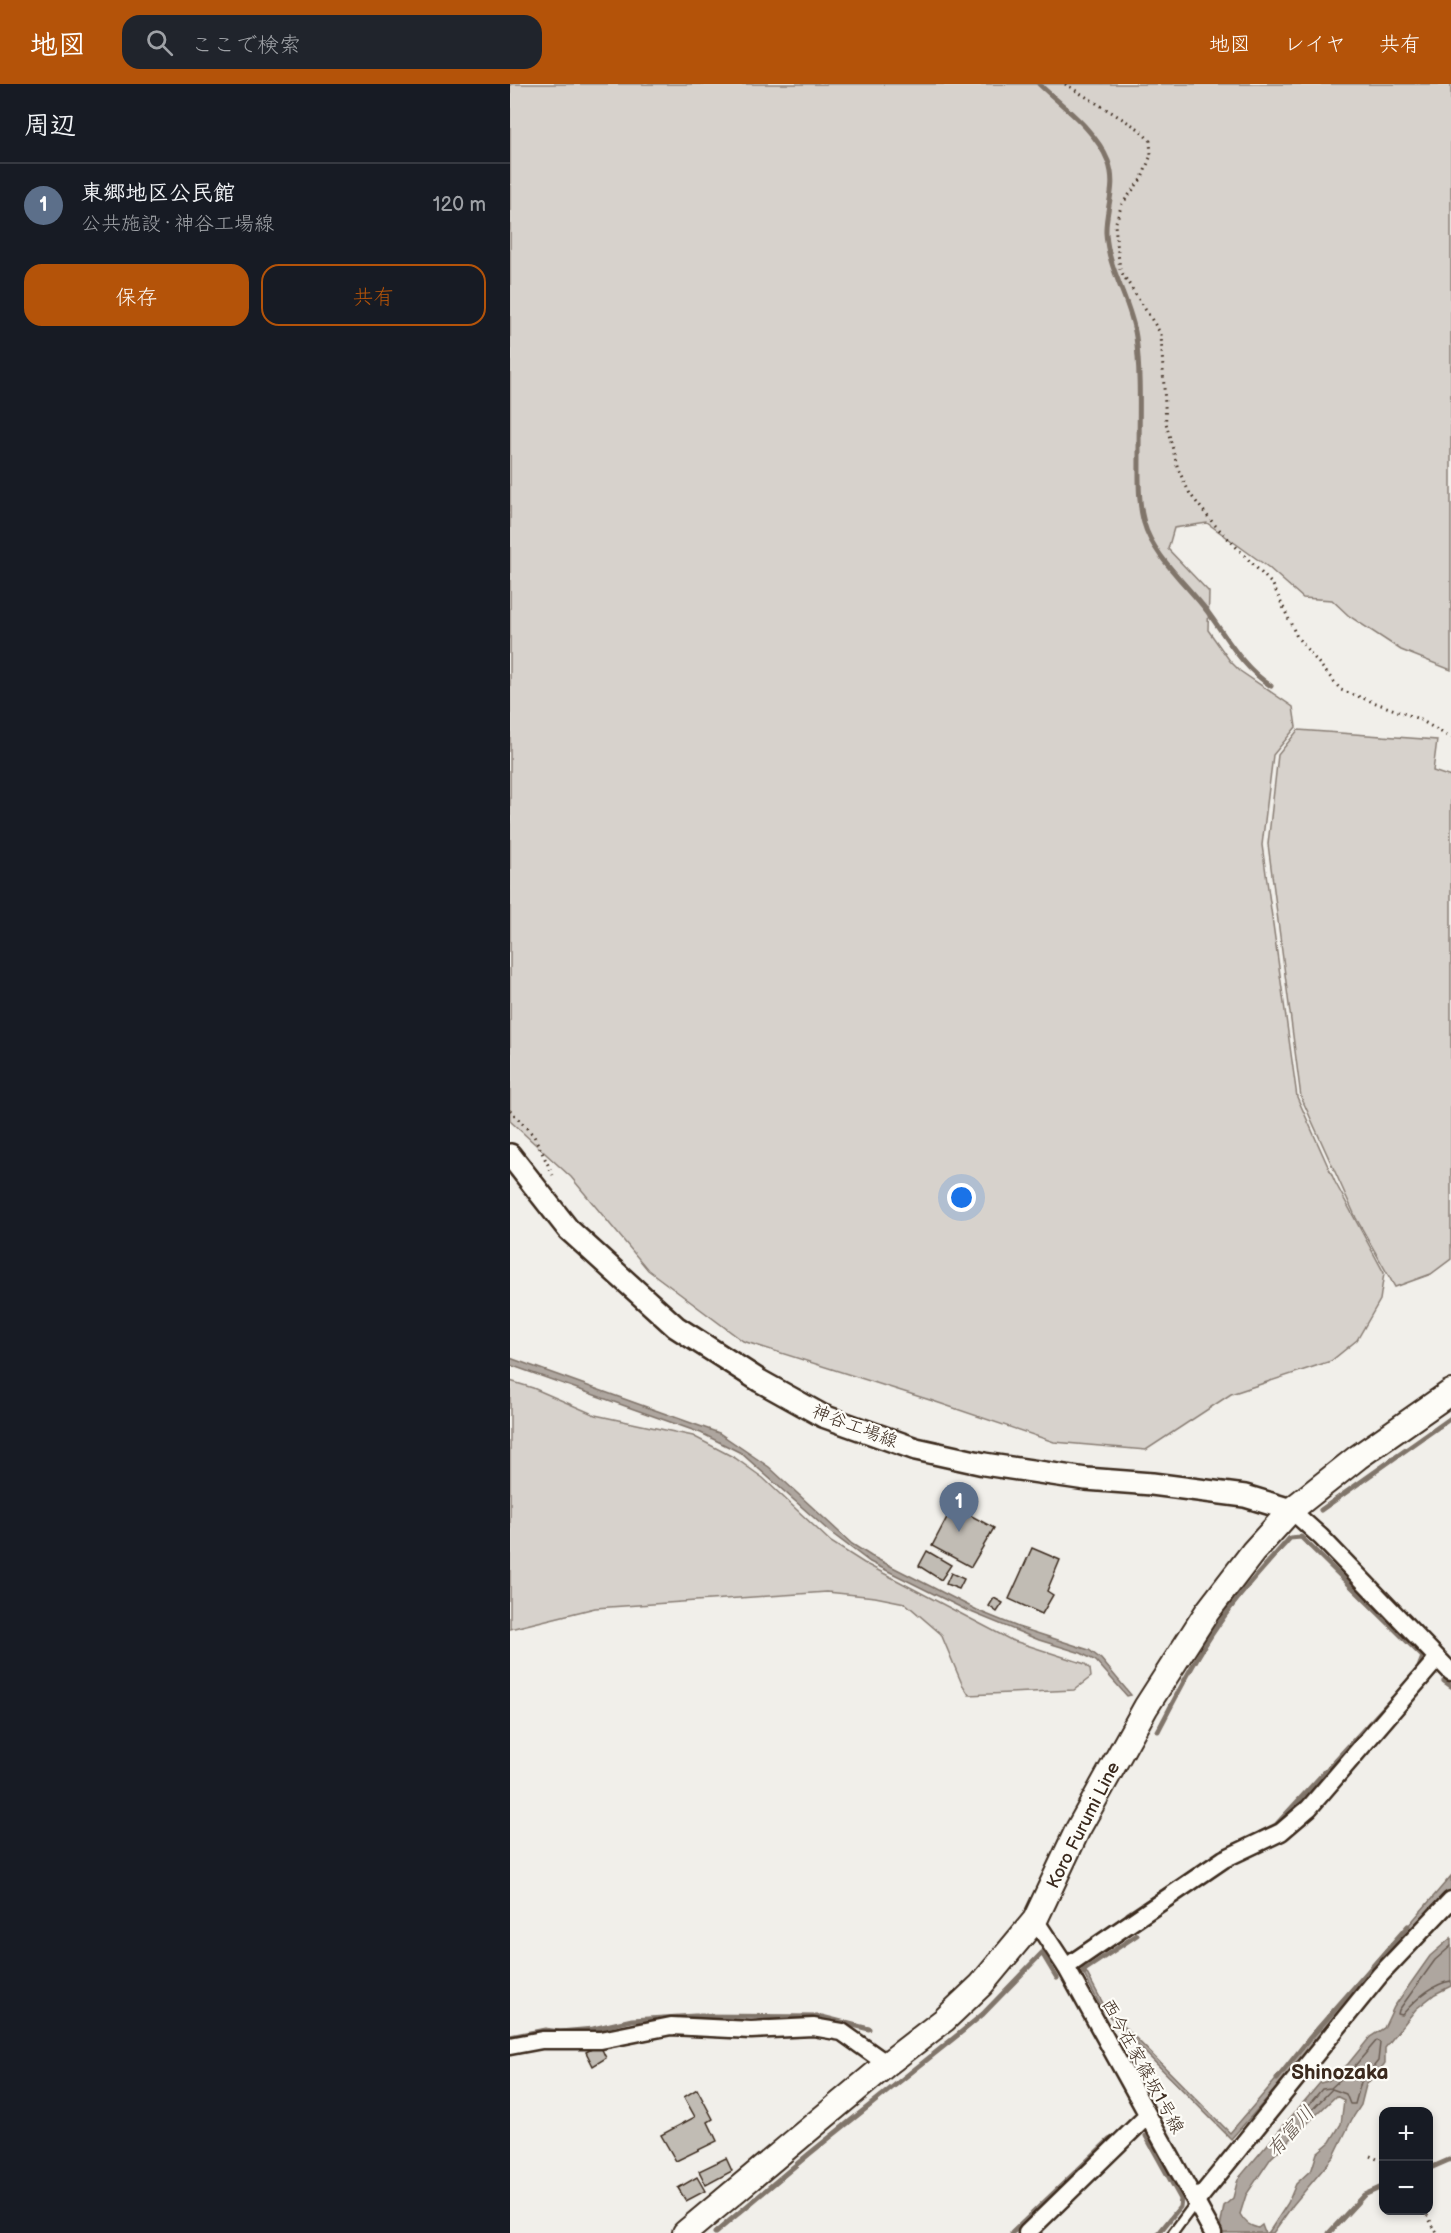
<!DOCTYPE html>
<html lang="ja">
<meta charset="utf-8">
<style>
:root{--surface:#171b24;--page:#20242c;--text:#f1f3f6;--muted:#9ea1a6;--line:#363941;--accent:#b45309}
body{margin:0;font-family:"Balsamiq Sans","Klee One",sans-serif;background:var(--page);color:var(--text)}
.controls{position:absolute;right:18px;bottom:18px;display:grid;overflow:hidden;border-radius:12px;box-shadow:0 3px 9px #0003}
.controls button{width:54px;height:54px;display:grid;place-items:center;padding:0;border:0;border-bottom:2px solid var(--line);background:var(--surface);color:var(--text);font:30px sans-serif}
.you{position:absolute;left:452px;top:1114px;width:21px;height:21px;margin:-15px;border:4px solid #fff;border-radius:50%;background:#1a73e8;box-shadow:0 0 0 9px #1a73e833}
.badge{display:grid;place-items:center;width:39px;height:39px;border-radius:50%;background:var(--accent);color:#fff;font-size:20px;font-weight:700}
.pin{position:absolute;translate:-50% -50px;filter:drop-shadow(0 2px 3px #0008)}
.pin::after{content:'';position:absolute;top:32px;width:21px;height:18px;background:inherit;clip-path:polygon(0 0,100% 0,50% 100%)}
.list{margin:0;padding:0;list-style:none}
h2{display:flex;justify-content:space-between;align-items:center;height:78px;margin:0;padding:0 24px;font-size:26px}
h2 small{font-size:20px;font-weight:400;color:var(--muted)}
.list li{display:grid;grid-template-columns:39px 1fr auto;gap:18px;align-items:center;box-sizing:border-box;height:84px;padding:0 24px;border-top:2px solid var(--line)}
.list b{display:block;font-size:22px;white-space:nowrap}
.list p{margin:0;font-size:20px;white-space:nowrap;color:var(--muted)}
.list em{font-size:20px;font-style:normal;color:var(--muted)}
.actions{display:flex;gap:12px;padding:18px 24px}
.actions a{flex:1;padding:14px 0;border:2px solid var(--accent);border-radius:18px;text-align:center;font-size:21px;color:var(--accent)}
.actions .main{background:var(--accent);color:#fff}
.icon{flex:none;width:33px;height:33px;fill:none;stroke:currentColor;stroke-width:2;stroke-linecap:round;stroke-linejoin:round}
.map{position:relative;flex:none;width:941px;height:2149px;overflow:hidden}
header{display:flex;align-items:center;gap:36px;box-sizing:border-box;height:84px;padding:0 30px;background:var(--accent);color:#fff}
header strong{font-size:28px}
nav{display:flex;gap:33px;margin-inline-start:auto;font-size:21px}
.search{width:420px;height:54px;background:var(--page);display:flex;align-items:center;gap:15px;box-sizing:border-box;padding:0 21px;border-radius:18px;color:var(--muted);font-size:22px}
main{display:flex}
aside{flex:1;background:var(--surface)}
.map>svg:first-child{display:block}
.green{fill:#d7d2cc;stroke:#897e75;stroke-width:1.5}
.water{fill:#aea69f;stroke:#80746b;stroke-width:1.5}
.lines{fill:none;stroke-linecap:round;stroke-linejoin:round}
.shore{stroke:#695c52;stroke-width:1.5}
.stream{stroke:#80746b;stroke-width:5}
.building{fill:#c1bcb4;stroke:#3b2a1e;stroke-width:1.5}
.service-casing{stroke:#3b2a1e;stroke-width:13}
.minor-casing{stroke:#3b2a1e;stroke-width:21}
.tertiary-casing{stroke:#3b2a1e;stroke-width:26}
.secondary-casing{stroke:#3b2a1e;stroke-width:28}
.path{stroke:#3b2a1e;stroke-width:3;stroke-dasharray:1.5 4.5;stroke-linecap:butt}
.service{stroke:#fdfcf7;stroke-width:8}
.minor{stroke:#fdfcf7;stroke-width:16}
.tertiary{stroke:#fdfcf7;stroke-width:21}
.secondary{stroke:#fdfcf7;stroke-width:24}
.labels{text-anchor:middle;stroke-width:4.5;stroke-linejoin:round;paint-order:stroke}
.street-label{font-size:18px;fill:#3b2a1e;stroke:#fdfcf7}
.water-label{font-size:20px;font-style:italic;fill:#63554b;stroke:#fdfcf7}
.quarter-label{font-size:21px;font-weight:bold;fill:#3b2a1e;stroke:#fdfcf7}
</style>
<header>
<strong>地図</strong>
<div class="search"><svg class="icon" aria-label="search" viewBox="0 0 24 24"><circle cx="10" cy="10" r="6"/><path d="M15 15l6 6"/></svg>ここで検索</div>
<nav><a>地図</a><a>レイヤ</a><a>共有</a></nav>
</header>
<main>
<aside>
<h2>周辺<small></small></h2>
<ul class="list">
<li><span class="badge" style="background:#5c6f8a">1</span><div><b>東郷地区公民館</b><p>公共施設 · 神谷工場線</p></div><em>120 m</em></li>
</ul>
<div class="actions"><a class="main">保存</a><a>共有</a></div>
</aside>
<div class="map">
<svg width="941" height="2149" viewBox="0 0 941 2149">
<rect width="100%" height="100%" fill="#f1efea"/>
<filter id="ink" filterUnits="userSpaceOnUse"><feTurbulence type="fractalNoise" baseFrequency=".0167" numOctaves="2"/><feDisplacementMap in="SourceGraphic" scale="12" xChannelSelector="R" yChannelSelector="G"/><feConvolveMatrix kernelMatrix="1 2 1 2 8 2 1 2 1" color-interpolation-filters="sRGB"/></filter>
<g filter="url(#ink)">
<g class="green">
<polygon points="0,0 941,0 941,586 891,566 839,532 822,516 793,514 758,483 697,439 664,444 658,465 699,508 698,546 720,577 730,587 783,623 786,643 763,671 752,761 787,1013 825,1098 874,1189 870,1216 847,1256 821,1277 721,1310 636,1366 544,1358 423,1317 233,1257 138,1186 61,1093 0,1037"/>
<polygon points="788,646 927,656 923,687 941,693 941,1175 921,1190 885,1203 846,1134 791,1013 758,760 768,671"/>
<polygon points="0,1297 23,1304 85,1331 183,1352 225,1374 253,1394 321,1458 354,1479 501,1556 575,1580 580,1585 581,1593 564,1606 459,1611 452,1600 431,1550 395,1519 365,1513 317,1508 85,1524 0,1545"/>
</g>
<g class="water">
<polygon points="0,1274 209,1349 259,1383 342,1460 361,1472 471,1528 508,1543 579,1566 591,1575 621,1611 617,1612 586,1577 571,1569 529,1556 456,1526 360,1478 320,1448 231,1369 191,1349 0,1281"/>
<polygon points="941,1792 941,1808 721,2055 592,1925 571,1885 574,1884 595,1923 720,2049"/>
<path d="M 941,1854 L 941,1902 L 925,1910 L 906,1925 L 875,1964 L 875,1979 L 867,1990 L 856,2001 L 851,2021 L 842,2035 L 824,2072 L 783,2121 L 763,2149 L 756,2149 L 759,2148 L 778,2119 L 786,2100 L 802,2085 L 807,2069 L 820,2058 L 831,2040 L 834,2016 L 826,2012 L 761,2074 L 736,2111 L 730,2130 C 734,2138 739,2142 748,2144 L 752,2141 L 755,2149 L 709,2149 L 714,2122 L 723,2114 L 728,2095 L 810,1999 L 818,1997 L 838,1980 L 860,1953 L 874,1944 L 884,1923 L 920,1872 Z"/>
</g>
<g class="lines">
<g class="shore">
<path d="M 941,1862 L 925,1876 L 889,1926 L 888,1930 L 892,1931 C 904,1917 922,1900 941,1897"/>
<polygon points="867,1956 870,1959 868,1977 851,1998 845,2020 840,2020 836,2010 822,2005 801,2027 797,2027 797,2023 812,2005 821,2004 843,1984"/>
</g>
<g class="stream">
<path d="M 529,0 C 553,23 586,46 598,77 C 608,103 595,124 596,149 C 598,186 621,217 626,253 C 631,292 629,332 629,371 C 629,393 628,418 634,439 C 642,470 677,501 697,527 C 718,555 731,582 761,602"/>
<polyline points="811,1426 941,1334"/>
<polyline points="934,1597 941,1602"/>
<path d="M 648,1647 C 667,1611 685,1574 708,1541 C 729,1510 755,1482 780,1454 L 791,1453 L 913,1573 L 908,1586"/>
<polyline points="750,1749 766,1741 882,1615"/>
<polyline points="618,1830 715,1766"/>
<polyline points="574,1889 573,1887 627,1851"/>
<polyline points="0,1953 35,1946 50,1948 83,1945 122,1936 185,1932 312,1933 359,1945"/>
<polyline points="767,1995 799,1955 898,1842"/>
<polyline points="636,2052 671,2115 670,2123 649,2149"/>
<polyline points="918,2085 941,2075"/>
<polyline points="205,2149 299,2070 449,1950 473,1930 532,1869 547,1894"/>
<polyline points="502,2149 599,2056 605,2053"/>
<polyline points="819,2149 854,2111 874,2102"/>
</g>
</g>
<g class="building">
<polygon points="443,1422 484,1444 461,1483 422,1462"/>
<polygon points="522,1464 550,1476 537,1507 543,1511 532,1530 499,1515"/>
<polygon points="417,1467 441,1481 431,1496 409,1482"/>
<polygon points="441,1489 454,1495 449,1505 436,1500"/>
<polygon points="484,1514 493,1519 487,1528 479,1522"/>
<polygon points="90,1961 96,1974 83,1982 76,1968"/>
<polygon points="187,2005 203,2035 198,2038 207,2057 166,2077 151,2051 185,2033 174,2013"/>
<polygon points="216,2074 222,2087 196,2101 189,2087"/>
<polygon points="187,2093 195,2107 176,2117 168,2104"/>
</g>
<g class="lines">
<defs>
<polyline id="service" points="663,2149 686,2118"/>
<g id="minor">
<polyline points="781,1426 811,1453 941,1588"/>
<polyline points="525,1836 556,1883 703,2149"/>
<polyline points="556,1883 714,1775 771,1748 799,1724 927,1575"/>
<polyline points="0,1962 32,1956 91,1956 161,1942 241,1946 303,1943 332,1948 377,1980"/>
<polyline points="686,2118 870,1891 941,1816"/>
<polyline points="517,2149 637,2032"/>
</g>
<polyline id="tertiary" points="0,1071 58,1145 166,1243 250,1297 313,1332 406,1365 474,1380 576,1395 642,1400 735,1412 781,1426"/>
<polyline id="secondary" points="175,2149 377,1980 434,1936 471,1901 525,1836 567,1747 636,1623 697,1528 743,1468 781,1426 848,1373 941,1308"/>
</defs>
<use href="#service" class="service-casing"/>
<use href="#minor" class="minor-casing"/>
<use href="#tertiary" class="tertiary-casing"/>
<use href="#secondary" class="secondary-casing"/>
<g class="path">
<polyline points="555,0 629,45 640,57 641,71 632,94 612,120 605,141 610,186 651,250 656,339 668,385 680,410 703,439 763,501 787,553 831,606 909,635 941,654"/>
<polyline points="0,1026 24,1052 43,1091"/>
<polyline points="860,2072 874,2078"/>
<polyline points="914,2126 927,2149"/>
</g>
<use href="#service" class="service"/>
<use href="#minor" class="minor"/>
<use href="#tertiary" class="tertiary"/>
<use href="#secondary" class="secondary"/>
</g>
</g>
<g class="labels">
<g class="street-label">
<text transform="translate(345 1342) rotate(21)" y="6">神谷工場線</text>
<text transform="translate(573 1741) rotate(-63)" y="6">Koro Furumi Line</text>
<text transform="translate(633 1982) rotate(61)" y="6">西今在家篠坂1号線</text>
</g>
<g class="water-label">
<text transform="translate(780 2047) rotate(-48)" y="7">有富川</text>
</g>
<g class="quarter-label">
<text x="830" y="1995">Shinozaka</text>
</g>
</g>
</svg>
<div class="controls">
<button>+</button>
<button>−</button>
</div>
<div class="you"></div>
<div class="pin badge" style="left:449px;top:1448px;background:#5c6f8a">1</div>
</div>
</main>
